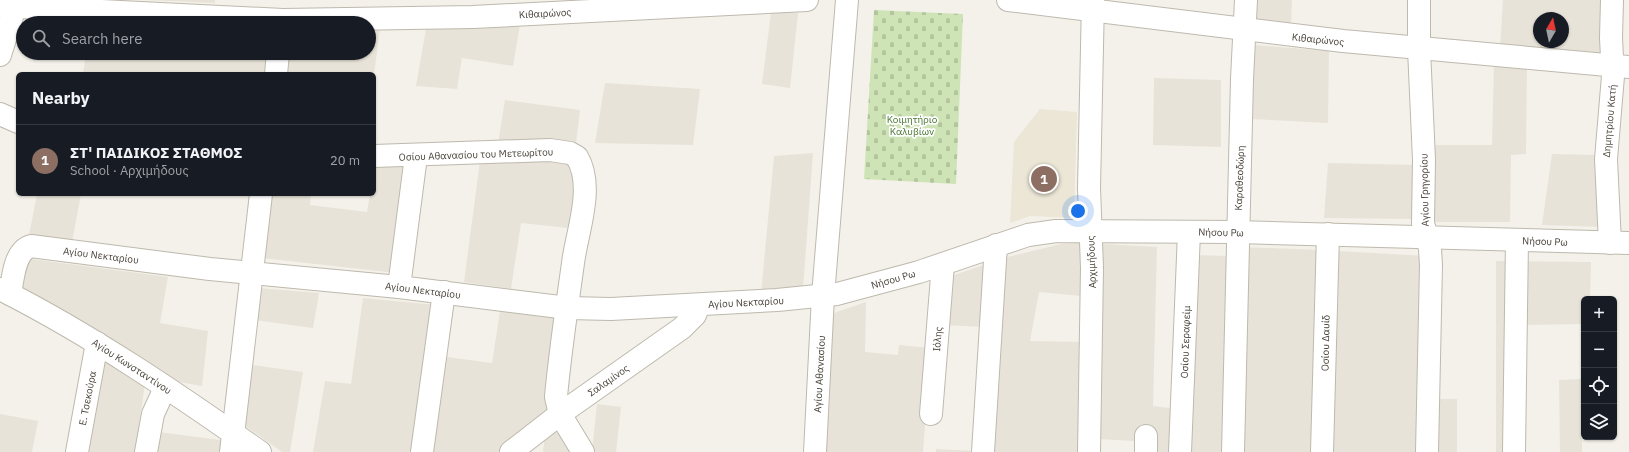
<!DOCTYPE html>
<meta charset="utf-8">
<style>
:root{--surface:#171b24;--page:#20242c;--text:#f1f3f6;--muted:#9ea1a6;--line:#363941;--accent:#0f766e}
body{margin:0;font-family:"IBM Plex Sans",sans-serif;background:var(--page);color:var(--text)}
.controls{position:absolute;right:12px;bottom:12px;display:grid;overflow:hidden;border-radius:6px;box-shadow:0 1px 3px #0004}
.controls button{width:36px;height:36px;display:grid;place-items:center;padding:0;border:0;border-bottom:1px solid var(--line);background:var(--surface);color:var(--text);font:20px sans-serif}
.compass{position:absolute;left:1533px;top:12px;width:36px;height:36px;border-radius:50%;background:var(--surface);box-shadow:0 1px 3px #0004;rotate:9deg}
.you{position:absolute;left:1078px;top:211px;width:14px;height:14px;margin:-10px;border:3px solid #fff;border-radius:50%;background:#1a73e8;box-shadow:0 0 0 6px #1a73e833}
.badge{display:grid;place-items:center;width:26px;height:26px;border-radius:50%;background:var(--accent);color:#fff;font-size:13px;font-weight:700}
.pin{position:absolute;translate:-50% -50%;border:2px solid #fff;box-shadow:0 1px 4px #0006}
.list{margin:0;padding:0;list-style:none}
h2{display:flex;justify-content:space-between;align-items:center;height:52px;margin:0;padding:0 16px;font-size:17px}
h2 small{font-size:13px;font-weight:400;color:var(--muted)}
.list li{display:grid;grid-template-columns:26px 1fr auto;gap:12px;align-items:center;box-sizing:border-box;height:72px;padding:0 16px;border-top:1px solid var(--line)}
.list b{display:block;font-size:15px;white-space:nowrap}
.list p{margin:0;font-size:13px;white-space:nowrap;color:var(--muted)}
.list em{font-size:13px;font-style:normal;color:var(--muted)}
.icon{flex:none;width:22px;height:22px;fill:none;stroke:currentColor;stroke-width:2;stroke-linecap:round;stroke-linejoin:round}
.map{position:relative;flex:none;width:1629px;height:452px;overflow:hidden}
.search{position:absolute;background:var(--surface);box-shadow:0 1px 3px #0004;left:16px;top:16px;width:360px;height:44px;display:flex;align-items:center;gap:10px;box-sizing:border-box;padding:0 14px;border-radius:22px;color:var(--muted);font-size:15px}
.panel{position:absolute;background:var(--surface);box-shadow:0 1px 3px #0004;left:16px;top:72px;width:360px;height:124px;border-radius:6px}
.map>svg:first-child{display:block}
.residential{fill:#e7e3d8;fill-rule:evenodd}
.education{fill:#ebe6d5}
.cemetery{fill:url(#cemetery-stones)}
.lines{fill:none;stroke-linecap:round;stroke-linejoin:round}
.minor-casing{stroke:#beb9ad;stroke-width:24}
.minor{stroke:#fff;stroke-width:22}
.labels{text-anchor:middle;stroke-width:3.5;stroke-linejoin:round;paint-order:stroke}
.street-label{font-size:10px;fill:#474239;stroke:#fff}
.park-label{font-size:10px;fill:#487530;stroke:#fff}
</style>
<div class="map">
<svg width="1629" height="452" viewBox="0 0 1629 452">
<defs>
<pattern id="cemetery-stones" width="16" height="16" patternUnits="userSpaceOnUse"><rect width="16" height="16" fill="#cee4b6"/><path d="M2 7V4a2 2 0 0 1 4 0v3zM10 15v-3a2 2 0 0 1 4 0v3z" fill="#b2c59d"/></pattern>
</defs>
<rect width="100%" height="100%" fill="#f4f1ea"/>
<g class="residential">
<polygon points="144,0 215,0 215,3"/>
<polygon points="1253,0 1292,0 1291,24 1253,20"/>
<path d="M 1503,0 L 1602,0 L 1601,54 L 1500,48 ZM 1539,18 L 1563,18 L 1563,42 L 1539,42 Z"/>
<polygon points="771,13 798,13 790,88 762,84"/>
<polygon points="520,25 513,66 462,58 457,89 416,86 426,29"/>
<polygon points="369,29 380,29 374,74 285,74 288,53 369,53"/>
<polygon points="1253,45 1329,51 1328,123 1251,119"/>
<polygon points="86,53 268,53 265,74 83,74"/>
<polygon points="1494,64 1527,66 1526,154 1511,155 1510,222 1430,222 1430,145 1492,145"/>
<polygon points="1154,78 1221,80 1221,147 1153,145"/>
<polygon points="605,83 700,89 693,145 595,143"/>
<polygon points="505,100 580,110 576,143 498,144"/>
<polygon points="813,153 803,289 761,294 774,156"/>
<polygon points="1552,154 1599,155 1602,227 1542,225"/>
<polygon points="560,156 573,168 576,178 569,228 521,223 511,289 464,282 480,161"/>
<polygon points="374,161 411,163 396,273 262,258 269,194 311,194 310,205 367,212 370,194 374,194"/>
<polygon points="1328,163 1416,165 1413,219 1324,218"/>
<polygon points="37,194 81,194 72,242 29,235"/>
<polygon points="1080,243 1083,256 1082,296 1039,292 1030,341 1085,342 1080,452 987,452 999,259 1061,244"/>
<polygon points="1103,244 1157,247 1153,406 1177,409 1176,452 1153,452 1153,442 1097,439"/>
<polygon points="1241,247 1322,250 1316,452 1237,452"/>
<polygon points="1337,251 1427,256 1422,452 1330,452"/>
<polygon points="1192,255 1231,256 1225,452 1185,452"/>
<polygon points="23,258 168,277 160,323 208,331 202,386 179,382 108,337 17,288"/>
<polygon points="1496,261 1591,262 1590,299 1584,299 1584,324 1520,325 1519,452 1496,452"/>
<polygon points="990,263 985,327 943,325 948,277"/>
<polygon points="258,288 319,293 313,328 255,320"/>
<polygon points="363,298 437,305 416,452 313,452 325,381 351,384"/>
<polygon points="866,302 865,352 898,355 899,345 931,348 923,452 825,452 831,314"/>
<polygon points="500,311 561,318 549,412 498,452 427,452 440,356 492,363"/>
<polygon points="102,355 145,384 135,452 83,452"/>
<polygon points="252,365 303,372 290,452 282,452 244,425"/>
<polygon points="1581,379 1582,452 1560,452 1559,380"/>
<rect x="1435" y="399" width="22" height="53"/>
<polygon points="597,404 621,407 616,452 592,452"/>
<polygon points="0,414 38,421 32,452 0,452"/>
<polygon points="555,424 579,452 543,452 545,433"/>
<polygon points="159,432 228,441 244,452 156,452"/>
<polygon points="936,449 973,451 973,452 936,452"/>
</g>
<polygon class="education" points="1040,109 1077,112 1074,218 1030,216 1010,223 1014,142"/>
<polygon class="cemetery" points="874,10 963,14 956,184 864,179"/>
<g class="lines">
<defs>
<g id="minor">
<polyline points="1008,0 1343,41 1629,67"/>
<polyline points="1419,0 1419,49 1424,160 1423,223 1430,249 1431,265 1427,452"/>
<polyline points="0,6 283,20 473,17 807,0"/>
<polyline points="0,55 15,7"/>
<polyline points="276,74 278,53"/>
<polyline points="0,114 18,122"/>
<path d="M 374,156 L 550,150 L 570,153 L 577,157 C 595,187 577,231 573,263 C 567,307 560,352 556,397 L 560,414 L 583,452"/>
<polyline points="1610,243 1606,159 1613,76 1611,38 1612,0"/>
<polyline points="399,287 416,156"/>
<path d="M 0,289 C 91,335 176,393 260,452"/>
<path d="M 10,294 C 13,279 14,251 31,246 L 210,269 L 399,287 L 568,308 L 611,309 L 777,300 L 837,294 L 919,272 L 1028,235 L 1056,231 L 1237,232 L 1629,243"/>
<polyline points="931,414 943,264"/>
<polyline points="77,452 97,343"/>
<polyline points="146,452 153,414 165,388"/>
<polyline points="231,452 261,194"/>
<polyline points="422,452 444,292"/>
<polyline points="511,452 560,414 682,328 695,315 699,305"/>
<polyline points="815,452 823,296 847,0"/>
<polyline points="983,452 996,245"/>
<polyline points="1089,452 1092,268 1089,188 1093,0"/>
<polyline points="1146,452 1146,436"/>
<polyline points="1180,452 1189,232"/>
<polyline points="1233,452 1242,79 1246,0"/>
<polyline points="1322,452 1328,234"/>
<polyline points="1514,452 1517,240"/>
</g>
</defs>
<use href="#minor" class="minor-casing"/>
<use href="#minor" class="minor"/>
</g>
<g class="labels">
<g class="street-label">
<text transform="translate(545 13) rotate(-3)" y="4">Κιθαιρώνος</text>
<text transform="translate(1318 39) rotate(6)" y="4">Κιθαιρώνος</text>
<text transform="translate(1609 121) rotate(-85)" y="4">Δημητρίου Κατή</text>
<text transform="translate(476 154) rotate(-2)" y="4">Οσίου Αθανασίου του Μετεωρίτου</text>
<text transform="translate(1239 178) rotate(-88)" y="4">Καραθεοδώρη</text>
<text transform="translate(1424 190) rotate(-91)" y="4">Αγίου Γρηγορίου</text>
<text transform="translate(1221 232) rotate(1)" y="4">Νήσου Ρω</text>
<text transform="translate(1545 241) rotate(2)" y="4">Νήσου Ρω</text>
<text transform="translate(101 255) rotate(7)" y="4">Αγίου Νεκταρίου</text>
<text transform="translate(1091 262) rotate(-92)" y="4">Αρχιμήδους</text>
<text transform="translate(893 279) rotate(-16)" y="4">Νήσου Ρω</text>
<text transform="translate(423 290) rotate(7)" y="4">Αγίου Νεκταρίου</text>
<text transform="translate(746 302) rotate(-3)" y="4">Αγίου Νεκταρίου</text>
<text transform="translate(937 339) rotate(-85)" y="4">Ιόλης</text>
<text transform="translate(1185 342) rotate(-88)" y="4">Οσίου Σεραφείμ</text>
<text transform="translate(1325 343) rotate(-89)" y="4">Οσίου Δαυίδ</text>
<text transform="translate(132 366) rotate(33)" y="4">Αγίου Κωνσταντίνου</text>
<text transform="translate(819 374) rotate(-87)" y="4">Αγίου Αθανασίου</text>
<text transform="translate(608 380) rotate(-35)" y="4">Σαλαμίνος</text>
<text transform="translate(87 398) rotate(-79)" y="4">Ε. Τσεκούρα</text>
</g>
<g class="park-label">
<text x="912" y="123">Κοιμητήριο<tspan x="912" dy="12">Καλυβίων</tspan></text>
</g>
</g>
</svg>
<div class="controls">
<button>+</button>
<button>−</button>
<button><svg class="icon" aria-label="locate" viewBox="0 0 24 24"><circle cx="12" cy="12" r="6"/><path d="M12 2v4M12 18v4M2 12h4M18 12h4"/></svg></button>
<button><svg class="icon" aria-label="layers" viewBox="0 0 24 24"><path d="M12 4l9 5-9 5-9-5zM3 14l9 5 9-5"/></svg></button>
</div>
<svg class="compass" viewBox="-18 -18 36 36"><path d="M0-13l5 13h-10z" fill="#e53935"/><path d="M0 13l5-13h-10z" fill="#9ea1a6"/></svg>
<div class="you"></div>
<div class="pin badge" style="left:1044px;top:179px;background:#8d6e63">1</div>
<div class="search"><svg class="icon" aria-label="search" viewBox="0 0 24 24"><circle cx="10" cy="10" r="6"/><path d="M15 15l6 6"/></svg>Search here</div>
<section class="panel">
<h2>Nearby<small></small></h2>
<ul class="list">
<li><span class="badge" style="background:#8d6e63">1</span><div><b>ΣΤ' ΠΑΙΔΙΚΟΣ ΣΤΑΘΜΟΣ</b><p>School · Αρχιμήδους</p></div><em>20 m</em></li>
</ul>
</section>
</div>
